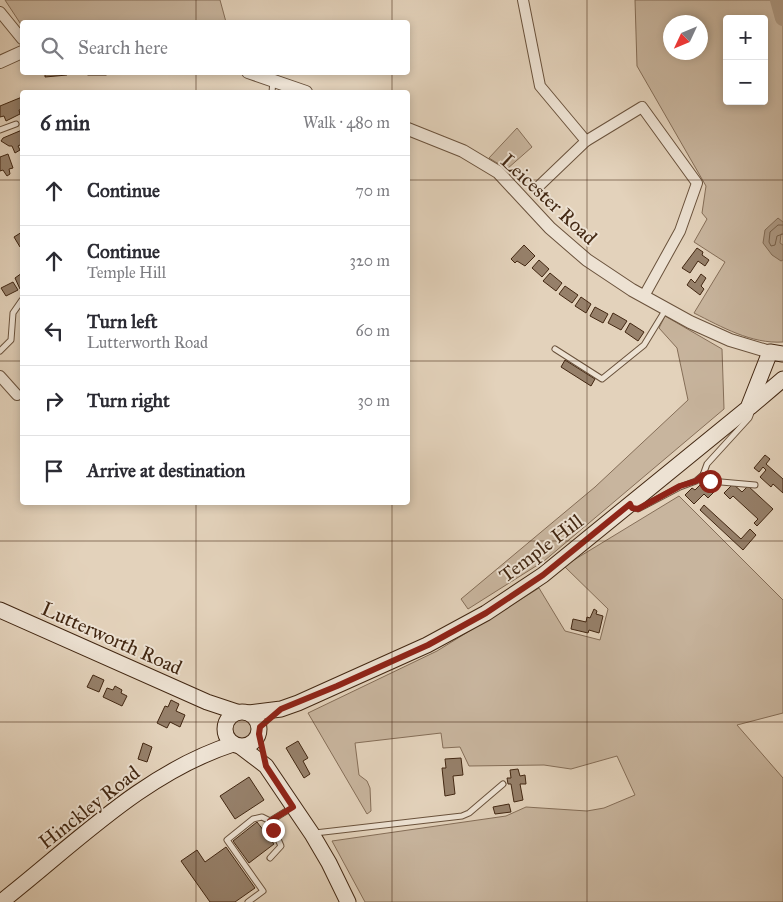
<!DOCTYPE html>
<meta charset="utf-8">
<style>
:root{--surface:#fff;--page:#f2f2f3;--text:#2b2b33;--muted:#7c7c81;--line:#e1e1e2}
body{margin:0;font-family:"IM FELL Great Primer",serif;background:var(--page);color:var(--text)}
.controls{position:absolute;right:15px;top:15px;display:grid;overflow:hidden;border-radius:5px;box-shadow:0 2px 8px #0003}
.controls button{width:45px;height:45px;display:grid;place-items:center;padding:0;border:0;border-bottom:1px solid var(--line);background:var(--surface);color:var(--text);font:25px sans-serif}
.compass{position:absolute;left:663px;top:15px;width:45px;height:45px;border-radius:50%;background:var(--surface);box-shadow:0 2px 8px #0003;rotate:226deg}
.stop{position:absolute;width:15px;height:15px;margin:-11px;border:4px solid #8f2418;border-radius:50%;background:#fff}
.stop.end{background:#8f2418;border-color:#fff;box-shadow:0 1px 5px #0008}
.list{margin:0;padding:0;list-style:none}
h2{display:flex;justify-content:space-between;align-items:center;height:65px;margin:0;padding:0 20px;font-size:21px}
h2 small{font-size:16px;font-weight:400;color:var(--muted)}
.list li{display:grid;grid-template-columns:32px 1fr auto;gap:15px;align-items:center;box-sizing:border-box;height:70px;padding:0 20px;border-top:1px solid var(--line)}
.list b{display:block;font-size:19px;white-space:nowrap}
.list p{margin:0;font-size:16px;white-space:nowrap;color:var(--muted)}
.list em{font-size:16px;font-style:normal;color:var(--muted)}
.icon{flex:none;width:28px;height:28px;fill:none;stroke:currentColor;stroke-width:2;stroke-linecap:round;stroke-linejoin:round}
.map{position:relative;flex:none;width:783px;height:902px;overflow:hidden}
.search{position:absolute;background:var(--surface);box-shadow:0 2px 8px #0003;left:20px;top:20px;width:390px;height:55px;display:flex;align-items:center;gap:12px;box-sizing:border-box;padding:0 18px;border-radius:5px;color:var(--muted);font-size:19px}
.panel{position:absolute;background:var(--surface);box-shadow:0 2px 8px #0003;left:20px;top:90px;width:390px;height:415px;border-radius:5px}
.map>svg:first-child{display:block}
.green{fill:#c8b59e;stroke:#856e58;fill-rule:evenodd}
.water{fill:#ac9882;stroke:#826b55}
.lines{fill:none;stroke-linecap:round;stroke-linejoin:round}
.shore{stroke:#77604a;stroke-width:1}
.river{stroke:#ac9882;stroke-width:16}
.building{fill:#96806a;stroke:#422712}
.service-casing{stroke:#6a523c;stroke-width:7}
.minor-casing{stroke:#6a523c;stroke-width:12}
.tertiary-casing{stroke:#6a523c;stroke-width:14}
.secondary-casing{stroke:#422712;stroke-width:17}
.service{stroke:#ede2d3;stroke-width:5}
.minor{stroke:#ede2d3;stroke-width:10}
.tertiary{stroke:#ede2d3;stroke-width:12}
.secondary{stroke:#ede2d3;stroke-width:15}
.route{stroke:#8f2418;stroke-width:6}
.grid{fill:none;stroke:#422712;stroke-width:1;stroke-opacity:0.55}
.labels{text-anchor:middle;stroke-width:4;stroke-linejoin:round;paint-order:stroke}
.street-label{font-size:20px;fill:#422712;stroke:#ede2d3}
</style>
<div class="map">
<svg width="783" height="902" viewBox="0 0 783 902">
<rect width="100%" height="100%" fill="#e3d2bb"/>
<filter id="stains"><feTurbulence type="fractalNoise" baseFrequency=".004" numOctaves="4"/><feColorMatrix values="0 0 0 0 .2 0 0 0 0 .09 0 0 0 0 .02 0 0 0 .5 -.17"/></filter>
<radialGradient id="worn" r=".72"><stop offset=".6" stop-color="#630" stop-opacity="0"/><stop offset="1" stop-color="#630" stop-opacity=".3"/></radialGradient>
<g class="green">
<polygon points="5,0 220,0 226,22 22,22 22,26"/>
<path d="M 635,0 L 778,0 L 783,18 L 783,342 C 751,344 722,327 694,313 L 725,262 L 694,242 L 707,219 L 702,213 L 706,186 L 637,66 ZM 727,19 L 764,19 L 764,101 L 727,101 ZM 670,22 L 700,22 L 700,52 L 670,52 Z"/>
<polygon points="517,128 532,147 507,169 489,158"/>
<polygon points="665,316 722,349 724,409 544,561 468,609 461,599 595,487 688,400 677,348 659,328"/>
<polygon points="679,496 783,600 783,713 737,725 783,778 783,902 365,902 332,841 506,816 526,807 587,811 604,808 635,795 617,756 571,769 544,765 469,766 460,747 443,748 441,733 355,743 359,775 367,781 370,788 371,811 367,814 308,713 437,651 539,588 565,631 600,640 608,609 564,566"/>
<circle cx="242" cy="729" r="13"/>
</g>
<polygon class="water" points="778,218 783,222 783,234 781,234 780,243 783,245 783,260 781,261 772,255 763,243 765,230"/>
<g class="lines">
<polyline class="shore" points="783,225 778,225 770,232 769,242 771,246 775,245 777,236 783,234"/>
<polyline class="river" points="778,0 783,18"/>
</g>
<g class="building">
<polygon points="45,72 66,72 67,75 45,77"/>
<rect x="88" y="72" width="18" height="3"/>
<polygon points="22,97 22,109 19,110 20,114 6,121 4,116 0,117 0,106"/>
<polygon points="22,130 22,144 18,146 20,150 15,153 12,146 9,146 1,141 3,138"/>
<polygon points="8,154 13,168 9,169 10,174 7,176 3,170 0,171 0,157"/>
<polygon points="22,232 22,246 20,247 14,237"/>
<polygon points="524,245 535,256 525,266 517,261 515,263 511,259"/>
<polygon points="697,248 703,252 702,255 709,260 705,266 698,261 690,273 682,268"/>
<polygon points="539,260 549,269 542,277 532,268"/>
<polygon points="22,273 22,287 20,289 15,278"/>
<polygon points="550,273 562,283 556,291 543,281"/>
<polygon points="701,274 706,278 701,286 704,289 700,295 687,285 691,279 695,283"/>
<polygon points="13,282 18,290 6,296 1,288"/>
<polygon points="565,286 578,295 572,303 559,294"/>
<polygon points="581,297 591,304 586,313 575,306"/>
<polygon points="595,307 608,314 603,323 590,316"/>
<polygon points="613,313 627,321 621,330 608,323"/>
<polygon points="630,323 644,332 638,341 625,332"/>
<polygon points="565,360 595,379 591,386 561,367"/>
<polygon points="765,455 770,459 766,464 783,479 783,493 773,484 771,487 760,477 766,470 763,467 759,472 754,468"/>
<polygon points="704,481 714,492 708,498 704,494 694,504 685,495 692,488 695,490"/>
<polygon points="733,484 742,492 748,486 773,509 757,526 754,523 758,519 733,496 730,499 724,493"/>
<polygon points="704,505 741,539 750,529 756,535 743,550 700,510"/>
<polygon points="594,609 597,611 596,614 603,616 599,633 589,630 588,633 571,629 573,619 586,622 587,617 590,618"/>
<polygon points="93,675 104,680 99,692 87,687"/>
<polygon points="115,686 122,690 121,693 127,696 122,706 103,697 107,688 113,690"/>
<polygon points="171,700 179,704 176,711 185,715 180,727 170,722 167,728 157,723 165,706 168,707"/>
<polygon points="298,741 308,758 303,761 310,774 304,778 286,748"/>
<polygon points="143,743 152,747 147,762 138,759"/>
<polygon points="461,758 463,775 453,776 455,794 445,796 442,768 446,768 445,759"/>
<polygon points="518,769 520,776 525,775 526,784 520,784 523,800 514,802 511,784 508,784 507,778 511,778 510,770"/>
<polygon points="249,777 264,800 235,819 220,796"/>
<polygon points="509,804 511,812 495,814 493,807"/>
<polygon points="257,822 274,844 249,863 233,841"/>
<polygon points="226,847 255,888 235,902 210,902 181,861 197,850 205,862"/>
</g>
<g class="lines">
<defs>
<g id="service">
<polyline points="272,92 273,81"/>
<polyline points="0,130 16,124"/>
<polyline points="555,349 602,379 644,345 666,309"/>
<polyline points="0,351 11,340 13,313 22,300"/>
<polyline points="749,411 751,413 749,418 707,464 703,475 710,481 755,485"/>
<polyline points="631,507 638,509 680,487 696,481 703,475"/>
<polyline points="315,833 462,816 469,813 503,784"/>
<polyline points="270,858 281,846 270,821 293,807"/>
<polyline points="248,902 263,891 227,840 253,819 262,817 270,821"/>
</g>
<g id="minor">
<polyline points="523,0 540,86 586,141"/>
<polyline points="0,12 22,39"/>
<polyline points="538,187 586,141 642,107 697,183 680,231 644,296"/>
<polyline points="0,376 17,395"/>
</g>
<g id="tertiary">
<polyline points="0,62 22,52"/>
<polyline points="248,72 306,92"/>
<polyline points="408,129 463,151 498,172 550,228 587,260 632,290 690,322 730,340 770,352"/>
</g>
<g id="secondary">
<polyline points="750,407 783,379"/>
<polyline points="0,610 207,702 237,712"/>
<circle cx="242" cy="729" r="17"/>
<polyline points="249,713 281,709 298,703 427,645 486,613 543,575 748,408 770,352 783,354"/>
<polyline points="241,747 266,766 312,834 329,863 348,902"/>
<path d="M 1,902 C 74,845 143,773 233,744"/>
</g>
</defs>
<use href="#service" class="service-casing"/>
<use href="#minor" class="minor-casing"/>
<use href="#tertiary" class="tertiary-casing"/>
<use href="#secondary" class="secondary-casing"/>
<use href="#service" class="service"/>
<use href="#minor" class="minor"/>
<use href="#tertiary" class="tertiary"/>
<use href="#secondary" class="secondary"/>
</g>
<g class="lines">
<polyline class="route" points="273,830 270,821 293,807 266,766 259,734 260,727 281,709 337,686 428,645 486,613 543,575 630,504 632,508 638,509 680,486 696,481 703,475 710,481"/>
</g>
<path class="grid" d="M 196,0 L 196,22M 392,0 L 392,22M 587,0 L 587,902M 196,72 L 196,92M 392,72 L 392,92M 0,180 L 22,180M 408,180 L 783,180M 0,361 L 22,361M 408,361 L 783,361M 196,502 L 196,902M 392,502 L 392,902M 0,541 L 783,541M 0,722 L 783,722"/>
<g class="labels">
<g class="street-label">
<text transform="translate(549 199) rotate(43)" y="7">Leicester Road</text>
<text transform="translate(541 548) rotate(-37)" y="7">Temple Hill</text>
<text transform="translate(112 638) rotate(24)" y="7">Lutterworth Road</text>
<text transform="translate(89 807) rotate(-38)" y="7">Hinckley Road</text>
</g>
</g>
<rect width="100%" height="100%" filter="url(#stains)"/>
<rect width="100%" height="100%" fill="url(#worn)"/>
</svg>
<div class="controls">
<button>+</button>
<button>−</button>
</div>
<svg class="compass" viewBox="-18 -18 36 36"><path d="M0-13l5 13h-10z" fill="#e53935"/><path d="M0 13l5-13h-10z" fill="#7c7c81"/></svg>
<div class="stop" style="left:710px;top:481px"></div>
<div class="stop end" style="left:273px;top:830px"></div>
<div class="search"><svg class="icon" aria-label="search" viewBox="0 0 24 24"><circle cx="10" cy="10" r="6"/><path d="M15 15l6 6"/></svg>Search here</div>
<section class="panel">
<h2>6 min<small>Walk · 480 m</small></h2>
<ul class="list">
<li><svg class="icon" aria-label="ahead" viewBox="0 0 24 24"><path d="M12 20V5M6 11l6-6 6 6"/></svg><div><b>Continue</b></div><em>70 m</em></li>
<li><svg class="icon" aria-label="ahead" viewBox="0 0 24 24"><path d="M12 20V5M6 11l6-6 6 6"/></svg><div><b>Continue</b><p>Temple Hill</p></div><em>320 m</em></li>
<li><svg class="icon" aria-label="left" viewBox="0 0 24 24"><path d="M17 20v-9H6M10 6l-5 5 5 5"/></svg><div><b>Turn left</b><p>Lutterworth Road</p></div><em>60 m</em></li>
<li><svg class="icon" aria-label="right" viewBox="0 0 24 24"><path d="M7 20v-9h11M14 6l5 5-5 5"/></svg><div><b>Turn right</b></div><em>30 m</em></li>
<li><svg class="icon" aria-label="arrive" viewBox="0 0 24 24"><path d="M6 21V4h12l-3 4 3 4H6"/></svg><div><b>Arrive at destination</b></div></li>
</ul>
</section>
</div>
